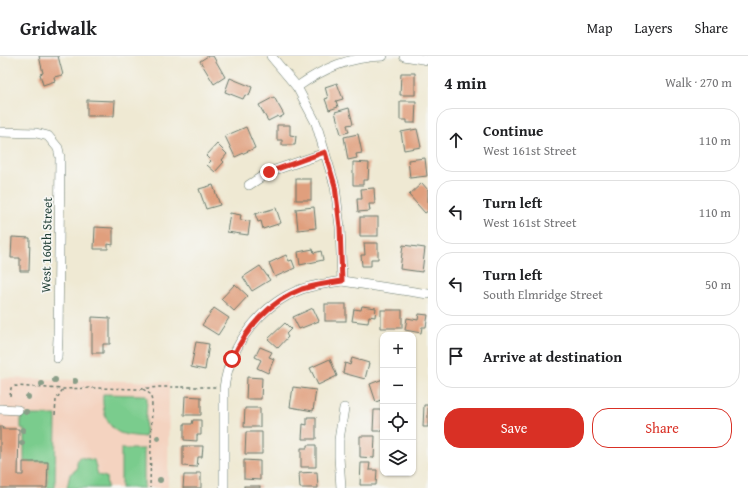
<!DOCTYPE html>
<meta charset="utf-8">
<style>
:root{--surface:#fff;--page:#f6f6f6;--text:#202124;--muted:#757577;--line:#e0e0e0;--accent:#d93025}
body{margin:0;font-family:"Gentium Book Plus",serif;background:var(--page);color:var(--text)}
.controls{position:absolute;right:12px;bottom:12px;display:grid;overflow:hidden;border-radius:8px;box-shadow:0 1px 3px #0004}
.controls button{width:36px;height:36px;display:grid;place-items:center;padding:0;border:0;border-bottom:1px solid var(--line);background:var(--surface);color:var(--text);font:20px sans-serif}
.stop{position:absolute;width:12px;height:12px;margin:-9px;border:3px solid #d93025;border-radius:50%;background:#fff}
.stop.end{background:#d93025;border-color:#fff;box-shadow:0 1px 4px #0008}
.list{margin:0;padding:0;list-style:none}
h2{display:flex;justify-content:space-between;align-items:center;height:52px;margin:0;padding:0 16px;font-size:17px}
h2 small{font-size:13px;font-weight:400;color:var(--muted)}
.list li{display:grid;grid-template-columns:26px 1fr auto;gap:12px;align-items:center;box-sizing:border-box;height:64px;margin:0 8px 8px;padding:0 8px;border:1px solid var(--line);border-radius:16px}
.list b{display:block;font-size:15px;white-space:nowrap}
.list p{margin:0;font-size:13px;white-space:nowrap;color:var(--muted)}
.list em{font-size:13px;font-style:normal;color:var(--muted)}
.actions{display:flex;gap:8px;padding:12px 16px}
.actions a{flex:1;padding:9px 0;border:1px solid var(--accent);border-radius:16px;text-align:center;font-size:14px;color:var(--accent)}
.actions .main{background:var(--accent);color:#fff}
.icon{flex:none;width:22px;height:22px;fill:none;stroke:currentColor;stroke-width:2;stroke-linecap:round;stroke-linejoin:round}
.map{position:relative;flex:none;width:428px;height:432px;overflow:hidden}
header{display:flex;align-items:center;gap:24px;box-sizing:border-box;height:56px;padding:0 20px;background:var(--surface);border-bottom:1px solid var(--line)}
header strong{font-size:19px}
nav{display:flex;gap:22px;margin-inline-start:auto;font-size:14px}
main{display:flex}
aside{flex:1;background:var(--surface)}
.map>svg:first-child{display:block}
.built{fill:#f4d3c0}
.green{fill:#7acc8d;stroke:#4c8460}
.building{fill:#e09f7d}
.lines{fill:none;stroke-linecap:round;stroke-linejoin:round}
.minor-casing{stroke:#68796c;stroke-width:10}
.path{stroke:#68796c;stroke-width:1.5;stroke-dasharray:3 3;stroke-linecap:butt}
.minor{stroke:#fff;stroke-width:9}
.tree{fill:#899e88}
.route{stroke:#d93025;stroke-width:5}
.labels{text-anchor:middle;stroke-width:3.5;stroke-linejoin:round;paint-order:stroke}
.street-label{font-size:13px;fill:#1f3d34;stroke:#f6f6f2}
</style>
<header>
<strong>Gridwalk</strong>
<nav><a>Map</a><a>Layers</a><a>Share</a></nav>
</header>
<main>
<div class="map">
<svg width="428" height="432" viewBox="0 0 428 432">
<rect width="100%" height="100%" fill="#f6f6f2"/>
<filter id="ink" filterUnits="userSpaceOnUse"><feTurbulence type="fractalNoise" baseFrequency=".025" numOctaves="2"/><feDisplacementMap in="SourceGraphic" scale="8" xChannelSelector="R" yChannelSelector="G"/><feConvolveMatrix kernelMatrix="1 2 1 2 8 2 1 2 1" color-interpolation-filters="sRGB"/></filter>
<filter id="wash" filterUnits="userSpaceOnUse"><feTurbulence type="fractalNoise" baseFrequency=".012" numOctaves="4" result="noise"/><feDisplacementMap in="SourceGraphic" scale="16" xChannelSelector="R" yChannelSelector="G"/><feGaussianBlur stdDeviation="0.9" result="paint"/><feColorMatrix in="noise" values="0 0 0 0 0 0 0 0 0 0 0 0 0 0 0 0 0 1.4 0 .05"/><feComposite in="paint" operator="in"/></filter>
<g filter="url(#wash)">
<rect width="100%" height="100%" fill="#efe9d3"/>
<polygon class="built" points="0,322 169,326 168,432 0,432"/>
<g class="green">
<path d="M 103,338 L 145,339 L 147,342 L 145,381 C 137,380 128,380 120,377 C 105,370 102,352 103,338 Z"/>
<polygon points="21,359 56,359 55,432 47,432 48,406 24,406 24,373 21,372"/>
<rect x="121" y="393" width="23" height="39"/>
<polygon points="79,401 94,404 98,419 106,421 107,432 67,432 70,418 77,413 77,406"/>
</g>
<g id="blocks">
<g class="building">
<polygon points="39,0 58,0 63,19 54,21 55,25 43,29 40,18 43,17"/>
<polygon points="208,0 213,0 225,21 214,28 200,5"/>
<polygon points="401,17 415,17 415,39 400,39"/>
<polygon points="230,22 252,31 249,40 245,39 243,43 225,36"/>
<polygon points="337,27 343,43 336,45 338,51 329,54 325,43 328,42 325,31"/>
<polygon points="274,41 284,59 279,62 278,60 268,65 259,49"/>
<polygon points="87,44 115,45 114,60 87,60"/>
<polygon points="400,45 416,45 415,67 407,67 407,64 400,64"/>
<polygon points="349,52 353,68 347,69 349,76 341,78 335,56"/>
<polygon points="277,69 290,69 290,79 296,80 295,89 282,89 282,84 277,84"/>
<polygon points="246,71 255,92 235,101 225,80"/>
<polygon points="417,73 421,91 404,94 401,76"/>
<polygon points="358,78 362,97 356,98 357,102 348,104 344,81"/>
<polygon points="217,88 227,98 222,104 224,106 215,116 207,109 211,105 206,100"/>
<polygon points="425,102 427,120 410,122 408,104"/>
<polygon points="353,106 369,107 368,124 363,124 363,129 353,129"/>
<rect x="296" y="123" width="15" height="21"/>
<polygon points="422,127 428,134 428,155 425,157 409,139"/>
<polygon points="213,129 220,149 206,153 199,133"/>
<polygon points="374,132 375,148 369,148 370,155 358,156 357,143 362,143 361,133"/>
<polygon points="314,151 316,172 298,174 296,153"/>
<polygon points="276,152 281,167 263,173 261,165 258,166 255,158"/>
<polygon points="230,157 241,159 240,164 250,165 248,179 227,176"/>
<rect x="360" y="161" width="18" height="19"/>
<polygon points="95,171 113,172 113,189 108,188 108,193 94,193"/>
<polygon points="12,181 30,182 29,215 20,215 20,202 11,202"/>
<polygon points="364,187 378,187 378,203 371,203 371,210 362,210 361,199 365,199"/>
<polygon points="403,189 425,192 422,216 400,213"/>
<polygon points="313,193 314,197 321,195 323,204 300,209 298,196"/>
<polygon points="286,199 289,205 292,204 295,212 275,221 269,207"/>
<polygon points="260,210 270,224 252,235 243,221"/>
<polygon points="235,228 248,240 234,255 221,243"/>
<rect x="325" y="248" width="21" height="17"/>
<polygon points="362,250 376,252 375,261 369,260 368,267 352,265 354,253 361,254"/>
<polygon points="214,252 229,262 218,279 202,269"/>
<polygon points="313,252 319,265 299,273 293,261"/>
<rect x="381" y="254" width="21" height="18"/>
<polygon points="419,258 428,259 426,271 422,271 421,277 405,274 407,262 418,264"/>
<polygon points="92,261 110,262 110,288 103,288 103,297 92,297"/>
<polygon points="285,267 291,273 286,278 288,281 278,292 268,283"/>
<polygon points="196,286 209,288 205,314 191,311"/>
<polygon points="260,291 272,296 269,301 274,303 268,317 257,312 261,304 255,301"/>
<polygon points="352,302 369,307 365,323 343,317 345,307 350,309"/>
<polygon points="330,303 337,320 318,329 310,312"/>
<polygon points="247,321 262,322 261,343 246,343"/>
<polygon points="383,323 383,343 376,346 370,328"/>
<polygon points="293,331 316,334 313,355 290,351"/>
<polygon points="185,340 201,341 201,359 184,359"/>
<polygon points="424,349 428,349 428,371 423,371"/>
<polygon points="245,352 260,352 260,371 244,371"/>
<polygon points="374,354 383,354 383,375 373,375"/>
<polygon points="307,361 316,361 316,383 302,383 303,368 307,369"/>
<polygon points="193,364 201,364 201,379 197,379 197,385 184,384 184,368 192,368"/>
<polygon points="0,371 3,371 2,373 19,373 18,419 23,419 23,406 48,406 47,432 0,432"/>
<polygon points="246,376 262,376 262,398 245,398"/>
<polygon points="360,380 375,380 374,402 360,401"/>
<polygon points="307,389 316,389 316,411 301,411 301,392 307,392"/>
<polygon points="183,390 203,390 202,401 198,401 197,411 183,410"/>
<polygon points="244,404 260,405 260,424 244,423"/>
<polygon points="361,407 370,407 369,414 377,414 376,429 360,429"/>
<polygon points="317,416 318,432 300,432 299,417"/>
<polygon points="196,417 201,417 201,432 183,432 184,419 196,419"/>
<rect x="244" y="430" width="16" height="2"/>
</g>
</g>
</g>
<g filter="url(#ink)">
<use href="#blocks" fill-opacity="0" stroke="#68796c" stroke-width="1"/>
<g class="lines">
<defs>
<g id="minor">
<polyline points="404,0 428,4"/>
<path d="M 297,31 C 324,12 349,1 383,0"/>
<polyline points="0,76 36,77 48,80 58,92 60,101 58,282 57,302"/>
<polyline points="249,129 269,116 325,97"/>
<polyline points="342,225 428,238"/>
<polyline points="0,353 18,354"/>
<path d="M 224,432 L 224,332 C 230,289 261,248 302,233 C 315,229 328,227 342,225 L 340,171 L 335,130 L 325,97 L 316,67 L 297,31 L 271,0"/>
<polyline points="341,432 339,401 339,384 344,352"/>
</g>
</defs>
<use href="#minor" class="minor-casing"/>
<g class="path">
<polyline points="143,333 150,338 152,345 150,432"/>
<polyline points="10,340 11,332 15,330 63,333 93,332 140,333 159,331 217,331"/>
<polyline points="55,359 56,344 63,333"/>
</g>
<use href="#minor" class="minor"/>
</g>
<g class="tree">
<circle cx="55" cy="324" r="3"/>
<circle cx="75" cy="325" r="3"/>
<circle cx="42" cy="328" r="3"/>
<circle cx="28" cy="341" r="3"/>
<circle cx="26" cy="356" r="3"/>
<circle cx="23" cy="374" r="3"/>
<circle cx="158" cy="382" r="3"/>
<circle cx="22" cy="387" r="3"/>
<circle cx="160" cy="424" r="3"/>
</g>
</g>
<g class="lines" filter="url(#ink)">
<path class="route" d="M 232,303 C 246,272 270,245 302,233 C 315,229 328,227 342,225 L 340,171 L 335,130 L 325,96 L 269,116"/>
</g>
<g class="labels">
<g class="street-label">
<text transform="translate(46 189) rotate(-89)" y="5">West 160th Street</text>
</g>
</g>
</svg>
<div class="controls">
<button>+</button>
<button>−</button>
<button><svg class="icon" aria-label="locate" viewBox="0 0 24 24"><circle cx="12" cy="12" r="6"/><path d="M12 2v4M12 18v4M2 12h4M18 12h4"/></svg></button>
<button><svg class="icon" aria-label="layers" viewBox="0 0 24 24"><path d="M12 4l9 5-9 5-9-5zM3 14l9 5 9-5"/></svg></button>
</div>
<div class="stop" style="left:232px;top:303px"></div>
<div class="stop end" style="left:269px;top:116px"></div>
</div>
<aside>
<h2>4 min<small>Walk · 270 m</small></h2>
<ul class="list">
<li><svg class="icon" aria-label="ahead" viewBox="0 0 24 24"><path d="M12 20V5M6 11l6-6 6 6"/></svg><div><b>Continue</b><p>West 161st Street</p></div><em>110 m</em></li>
<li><svg class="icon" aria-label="left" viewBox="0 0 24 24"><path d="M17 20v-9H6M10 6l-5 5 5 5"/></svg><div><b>Turn left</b><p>West 161st Street</p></div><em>110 m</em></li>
<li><svg class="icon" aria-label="left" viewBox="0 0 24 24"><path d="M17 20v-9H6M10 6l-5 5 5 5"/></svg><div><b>Turn left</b><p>South Elmridge Street</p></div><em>50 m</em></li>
<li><svg class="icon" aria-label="arrive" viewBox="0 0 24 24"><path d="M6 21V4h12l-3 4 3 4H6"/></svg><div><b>Arrive at destination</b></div></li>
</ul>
<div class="actions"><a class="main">Save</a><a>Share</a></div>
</aside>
</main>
